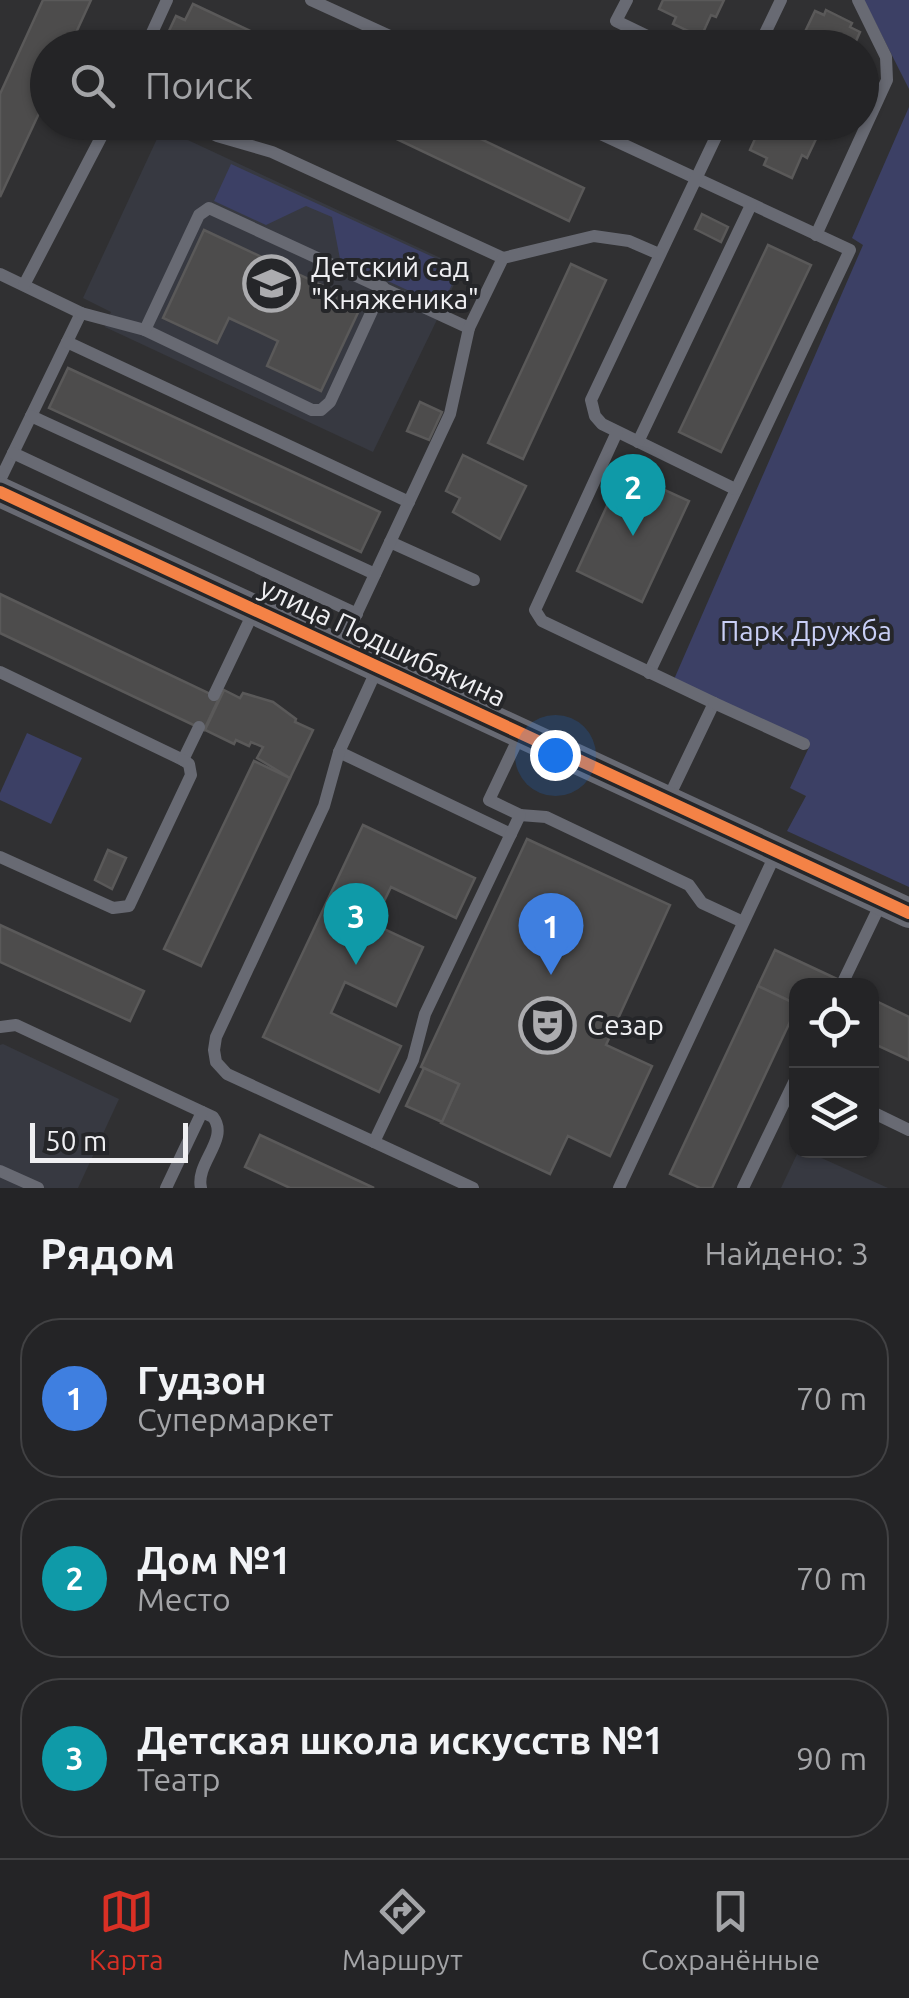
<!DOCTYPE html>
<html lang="ru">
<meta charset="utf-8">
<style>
:root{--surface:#242426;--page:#303032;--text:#f1f3f6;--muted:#a3a4a7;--line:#414143;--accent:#d93025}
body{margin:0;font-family:Ubuntu,sans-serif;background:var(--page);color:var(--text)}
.controls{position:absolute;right:30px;bottom:30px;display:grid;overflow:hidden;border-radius:20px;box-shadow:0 2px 8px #0004}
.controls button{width:90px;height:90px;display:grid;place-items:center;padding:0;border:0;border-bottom:2px solid var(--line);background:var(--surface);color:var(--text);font:50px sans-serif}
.scale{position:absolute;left:30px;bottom:25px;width:158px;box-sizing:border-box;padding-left:10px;border:5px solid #efeff2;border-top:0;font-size:28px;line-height:35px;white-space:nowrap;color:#efeff2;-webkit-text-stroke:8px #252629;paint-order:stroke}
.you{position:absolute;left:555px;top:755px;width:35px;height:35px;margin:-25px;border:8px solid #fff;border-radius:50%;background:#1a73e8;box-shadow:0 0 0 15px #1a73e833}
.badge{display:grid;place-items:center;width:65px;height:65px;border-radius:50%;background:var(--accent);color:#fff;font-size:32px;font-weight:700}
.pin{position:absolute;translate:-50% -82px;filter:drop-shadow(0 2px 5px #0008)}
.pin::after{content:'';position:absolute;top:52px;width:35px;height:30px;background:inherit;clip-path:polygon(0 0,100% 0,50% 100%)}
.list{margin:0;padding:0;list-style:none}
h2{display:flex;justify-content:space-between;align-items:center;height:130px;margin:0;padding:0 40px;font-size:42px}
h2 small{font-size:32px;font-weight:400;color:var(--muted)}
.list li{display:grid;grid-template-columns:65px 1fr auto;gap:30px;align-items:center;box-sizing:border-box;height:160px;margin:0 20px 20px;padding:0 20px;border:2px solid var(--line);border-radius:40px}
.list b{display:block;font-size:38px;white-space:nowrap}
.list p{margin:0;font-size:32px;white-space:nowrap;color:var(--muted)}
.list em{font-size:32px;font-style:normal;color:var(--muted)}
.icon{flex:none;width:55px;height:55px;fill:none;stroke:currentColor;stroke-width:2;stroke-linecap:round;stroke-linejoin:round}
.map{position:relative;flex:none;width:909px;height:1188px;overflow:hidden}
.search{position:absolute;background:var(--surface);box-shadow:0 2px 8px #0004;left:30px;right:30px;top:30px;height:110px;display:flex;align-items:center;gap:25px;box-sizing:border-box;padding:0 35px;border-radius:55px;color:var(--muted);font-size:38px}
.sheet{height:670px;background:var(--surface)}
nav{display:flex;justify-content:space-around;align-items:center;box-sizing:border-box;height:140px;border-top:2px solid var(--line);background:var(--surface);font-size:28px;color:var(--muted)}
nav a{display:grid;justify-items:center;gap:5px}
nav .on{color:var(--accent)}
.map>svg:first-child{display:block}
.built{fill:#373941}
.green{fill:#3c4065}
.building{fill:#4d4c4c;stroke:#5a5959;stroke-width:2.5}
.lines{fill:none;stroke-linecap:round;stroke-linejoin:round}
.service{stroke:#686a73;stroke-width:12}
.tertiary{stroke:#686a73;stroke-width:30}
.cycleway-casing{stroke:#252629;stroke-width:19}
.cycleway{stroke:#f48246;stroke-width:12}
.labels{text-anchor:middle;stroke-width:8;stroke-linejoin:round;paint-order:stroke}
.poi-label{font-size:28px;fill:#efeff2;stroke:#252629;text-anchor:start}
.park-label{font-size:28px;fill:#c9cff6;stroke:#252629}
.street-label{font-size:28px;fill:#efeff2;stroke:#252629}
</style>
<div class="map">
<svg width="909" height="1188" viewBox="0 0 909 1188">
<rect width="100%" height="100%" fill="#303032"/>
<g class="built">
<polygon points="162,128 462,268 373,452 105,327 111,312 83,298"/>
<polygon points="3,1044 119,1099 78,1188 0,1188 0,1045"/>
<polygon points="799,1150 806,1151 888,1188 781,1188"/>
</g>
<g class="green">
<polygon points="864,0 909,0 909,89"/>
<polygon points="909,107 909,887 787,831 806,796 790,788 810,745 672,684 863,245 852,238"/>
<polygon points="231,164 459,269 442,306 340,259 332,217 306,206 266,225 214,201"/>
<polygon points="27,733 82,758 51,824 0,800 0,793"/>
</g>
<g class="building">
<polygon points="43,0 91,0 69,48 48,48 48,94 0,197 0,94"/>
<polygon points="663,0 724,0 716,17 711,15 701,37 673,24 676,17 659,9"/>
<polygon points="193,4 276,43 274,48 161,48 176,16 185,20"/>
<polygon points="826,10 852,23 850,27 860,32 853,48 791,48 798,34 803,36 815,11 824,15"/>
<polygon points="361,122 445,122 584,188 569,221"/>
<polygon points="756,122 824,122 807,158 802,155 792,178 764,165 767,158 750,150 759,130 754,127"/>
<polygon points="702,214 728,227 721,242 695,229"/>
<polygon points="204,230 362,304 321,391 267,366 278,341 229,318 217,343 163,318"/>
<polygon points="768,245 811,265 721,452 679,432"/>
<polygon points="571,264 606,280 523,459 488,443"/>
<polygon points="68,368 380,512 361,552 49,408"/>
<polygon points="420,402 442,412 429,440 407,431"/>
<polygon points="463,455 526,486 500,539 453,512 460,498 446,491"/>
<polygon points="623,471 689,501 642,602 577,571"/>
<polygon points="0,594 219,698 204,730 0,633"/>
<polygon points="224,690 240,698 243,693 273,702 296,719 295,722 313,730 290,778 257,758 263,747 251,742 249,746 236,740 234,744 205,730"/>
<polygon points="254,761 290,778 201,966 164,949"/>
<polygon points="363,825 475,878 456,918 391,887 373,924 423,947 396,1006 345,982 331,1013 401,1046 379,1092 263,1037"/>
<polygon points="527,839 670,905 606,1045 652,1066 610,1156 568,1136 550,1174 441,1123 459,1084 421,1067"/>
<polygon points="108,850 126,858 112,889 95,880"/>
<polygon points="0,925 144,991 130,1021 0,962"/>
<polygon points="775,950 852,986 796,986 796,1004 758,986"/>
<polygon points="758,986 796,1004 796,1009 712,1188 700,1188 670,1174"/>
<polygon points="872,999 909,1017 909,1060 872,1043"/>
<polygon points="424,1068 459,1084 442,1122 406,1106"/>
<polygon points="260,1135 374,1188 290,1188 245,1167"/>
</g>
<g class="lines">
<g class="service">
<polyline points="311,0 416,48"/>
<polyline points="627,0 616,21 672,48"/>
<polyline points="145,48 167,0"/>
<polyline points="758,48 781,0"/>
<polyline points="189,122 217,136 272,152 503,258"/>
<polyline points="575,122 850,250 649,673"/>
<polyline points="723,122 591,400 595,416 602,424 735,489"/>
<polyline points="816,235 887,80 886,57 858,0"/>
<polyline points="0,274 81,313 0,480"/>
<polyline points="24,285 109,122"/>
<polyline points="81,313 145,330 312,410 321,410 330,402 383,287"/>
<polyline points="145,330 199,215 209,208 469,328"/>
<polyline points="67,342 409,502"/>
<polyline points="31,416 375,574"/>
<polyline points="617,432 535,610 542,621 714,703 667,801"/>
<polyline points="638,442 751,205"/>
<polyline points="13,453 357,614"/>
<polyline points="390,542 474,580"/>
<polyline points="340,649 450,414 469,328 503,258 594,236 629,241 659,254"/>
<polyline points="0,672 183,760 199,727"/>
<polyline points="214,695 254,611"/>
<polyline points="714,703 804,744"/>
<polyline points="339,752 511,834"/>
<polyline points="520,815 546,817 689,885 702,903 743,922"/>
<polyline points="0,857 113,908 129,906 191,775 189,764 183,760"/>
<polyline points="843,982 881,903"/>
<path d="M 0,1027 L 16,1025 L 213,1117 C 230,1139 195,1163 201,1188"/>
<polyline points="872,1112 909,1130"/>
<polyline points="374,1142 227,1074 216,1062 214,1050 216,1037 324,806 339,752 378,667"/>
<polyline points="0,1171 38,1188"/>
<polyline points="166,1188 202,1112"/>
<polyline points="473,1188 374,1142 413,1060 425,1014 520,815 489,800 521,733"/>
<polyline points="619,1188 776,853"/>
<polyline points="743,1188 796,1078"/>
</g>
<polyline class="tertiary" points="0,492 909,913"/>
<defs>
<polyline id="cycleway" points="0,492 909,913"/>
</defs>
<use href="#cycleway" class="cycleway-casing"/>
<use href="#cycleway" class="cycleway"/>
</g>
<defs>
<symbol id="school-ring" viewBox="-11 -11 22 22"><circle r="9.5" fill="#252629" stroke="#acacaf" stroke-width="1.5"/><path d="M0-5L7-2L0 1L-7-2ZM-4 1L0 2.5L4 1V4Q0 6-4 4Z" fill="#acacaf"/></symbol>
<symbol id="theatre-ring" viewBox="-11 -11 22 22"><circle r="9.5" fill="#252629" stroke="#acacaf" stroke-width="1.5"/><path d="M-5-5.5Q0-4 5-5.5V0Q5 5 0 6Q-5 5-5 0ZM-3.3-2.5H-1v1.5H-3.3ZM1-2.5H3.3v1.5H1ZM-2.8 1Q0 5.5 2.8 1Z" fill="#acacaf"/></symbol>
</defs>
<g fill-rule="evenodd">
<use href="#school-ring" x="240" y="252" width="63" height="63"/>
<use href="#theatre-ring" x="516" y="994" width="63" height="63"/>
</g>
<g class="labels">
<g class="poi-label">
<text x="311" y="277">Детский сад<tspan x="311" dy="32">"Княженика"</tspan></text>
<text x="587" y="1035">Сезар</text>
</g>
<g class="park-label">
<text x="806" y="641">Парк Дружба</text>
</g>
<g class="street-label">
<text transform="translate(383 642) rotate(25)" y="10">улица Подшибякина</text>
</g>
</g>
</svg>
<div class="controls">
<button><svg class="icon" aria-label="locate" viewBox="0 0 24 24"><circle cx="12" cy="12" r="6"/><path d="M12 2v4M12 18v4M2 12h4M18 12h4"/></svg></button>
<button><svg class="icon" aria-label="layers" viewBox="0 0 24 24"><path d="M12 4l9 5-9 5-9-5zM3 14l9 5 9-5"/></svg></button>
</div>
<div class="scale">50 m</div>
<div class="you"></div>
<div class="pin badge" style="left:551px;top:975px;background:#3f7fe0">1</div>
<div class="pin badge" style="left:633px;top:536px;background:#0f9aa8">2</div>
<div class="pin badge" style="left:356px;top:965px;background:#0f9aa8">3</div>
<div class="search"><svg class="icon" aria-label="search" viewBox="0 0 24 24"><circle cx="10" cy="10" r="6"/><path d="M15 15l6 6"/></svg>Поиск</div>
</div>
<section class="sheet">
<h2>Рядом<small>Найдено: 3</small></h2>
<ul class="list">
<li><span class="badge" style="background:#3f7fe0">1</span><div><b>Гудзон</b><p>Супермаркет</p></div><em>70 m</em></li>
<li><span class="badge" style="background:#0f9aa8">2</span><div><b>Дом №1</b><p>Место</p></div><em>70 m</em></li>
<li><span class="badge" style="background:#0f9aa8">3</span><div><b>Детская школа искусств №1</b><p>Театр</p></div><em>90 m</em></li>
</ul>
</section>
<nav>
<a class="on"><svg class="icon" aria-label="map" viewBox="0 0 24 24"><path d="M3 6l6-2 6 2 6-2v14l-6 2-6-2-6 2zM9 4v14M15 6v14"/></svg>Карта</a>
<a><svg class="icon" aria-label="directions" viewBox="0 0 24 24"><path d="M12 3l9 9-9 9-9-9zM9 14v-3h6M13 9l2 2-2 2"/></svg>Маршрут</a>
<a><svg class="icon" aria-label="saved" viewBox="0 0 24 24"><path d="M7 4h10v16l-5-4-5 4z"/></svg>Сохранённые</a>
</nav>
